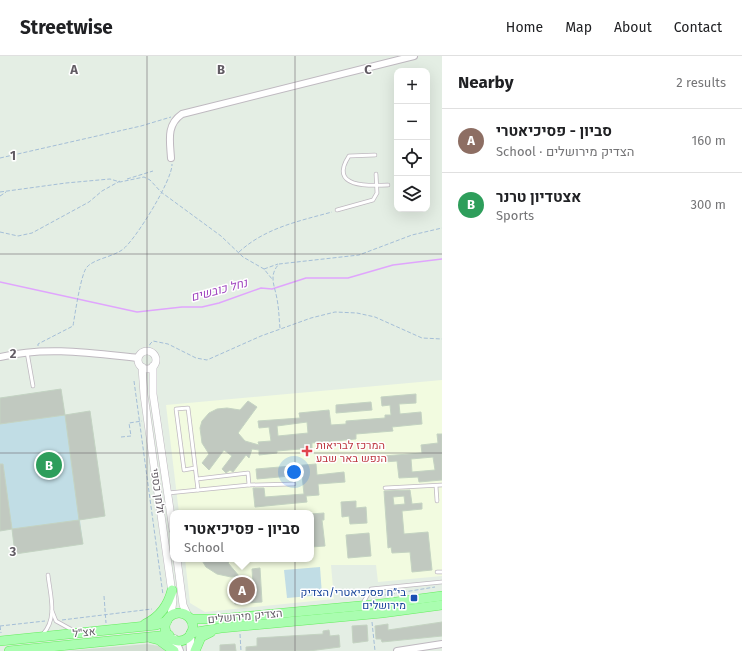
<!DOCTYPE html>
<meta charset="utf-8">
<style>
:root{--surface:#fff;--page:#f6f6f6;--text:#202124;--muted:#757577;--line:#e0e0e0;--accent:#0b8043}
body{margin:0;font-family:"Fira Sans",Heebo,sans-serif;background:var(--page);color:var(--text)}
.controls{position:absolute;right:12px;top:12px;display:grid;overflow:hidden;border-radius:8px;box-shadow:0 4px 16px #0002}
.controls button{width:36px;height:36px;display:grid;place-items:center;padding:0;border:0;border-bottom:1px solid var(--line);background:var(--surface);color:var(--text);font:20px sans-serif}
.you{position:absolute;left:294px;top:416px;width:14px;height:14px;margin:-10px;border:3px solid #fff;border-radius:50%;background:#1a73e8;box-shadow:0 0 0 6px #1a73e833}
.badge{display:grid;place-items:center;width:26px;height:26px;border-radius:50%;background:var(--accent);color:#fff;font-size:13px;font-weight:700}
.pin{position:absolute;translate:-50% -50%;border:2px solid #fff;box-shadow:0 1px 4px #0006}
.popup{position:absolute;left:170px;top:454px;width:144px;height:52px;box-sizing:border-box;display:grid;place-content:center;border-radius:8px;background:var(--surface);filter:drop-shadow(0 1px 3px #0005);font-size:13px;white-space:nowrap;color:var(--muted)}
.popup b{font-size:15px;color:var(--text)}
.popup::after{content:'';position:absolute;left:50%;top:100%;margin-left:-8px;border:8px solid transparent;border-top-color:var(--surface)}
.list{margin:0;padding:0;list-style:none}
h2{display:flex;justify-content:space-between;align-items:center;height:52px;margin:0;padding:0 16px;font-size:17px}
h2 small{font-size:13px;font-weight:400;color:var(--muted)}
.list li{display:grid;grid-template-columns:26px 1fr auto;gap:12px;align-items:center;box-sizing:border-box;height:64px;padding:0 16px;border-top:1px solid var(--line)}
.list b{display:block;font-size:15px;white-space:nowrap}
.list p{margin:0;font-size:13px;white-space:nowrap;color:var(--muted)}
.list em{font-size:13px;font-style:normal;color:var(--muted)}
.icon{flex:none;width:22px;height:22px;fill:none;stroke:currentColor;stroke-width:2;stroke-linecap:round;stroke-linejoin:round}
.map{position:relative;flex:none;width:442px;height:595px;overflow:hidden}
header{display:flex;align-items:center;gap:24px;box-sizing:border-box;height:56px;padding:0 20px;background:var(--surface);border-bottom:1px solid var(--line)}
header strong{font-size:19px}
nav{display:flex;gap:22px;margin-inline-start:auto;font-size:14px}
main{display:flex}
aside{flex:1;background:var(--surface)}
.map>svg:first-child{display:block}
.education{fill:#d2ded2}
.medical{fill:#f2fbe0}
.green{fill:#c1dde5}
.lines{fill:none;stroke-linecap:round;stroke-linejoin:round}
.stream{stroke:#e0a5fd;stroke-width:1.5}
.building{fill:#c1c9c0;stroke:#c4d3c2;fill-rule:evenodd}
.service-casing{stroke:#bfb9c0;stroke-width:4.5}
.minor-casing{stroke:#bfb9c0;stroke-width:8}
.tertiary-casing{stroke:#bfb9c0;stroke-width:8}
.secondary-casing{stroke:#c3bcc5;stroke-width:10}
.primary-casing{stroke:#64ee5d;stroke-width:10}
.path{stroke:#a4bed7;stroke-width:1;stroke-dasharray:4 2;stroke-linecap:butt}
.service{stroke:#fff;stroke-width:3}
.minor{stroke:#fff;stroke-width:6}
.tertiary{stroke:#fff;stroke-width:7}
.secondary{stroke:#fff;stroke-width:8}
.primary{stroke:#aafdb0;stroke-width:9}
.grid{fill:none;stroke:#625c64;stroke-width:1;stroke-opacity:0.55}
.health-dot{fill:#e0444e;stroke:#fff;stroke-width:1.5}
.transit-dot{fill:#1a4fb4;stroke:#fff;stroke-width:1.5}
.labels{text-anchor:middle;stroke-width:3;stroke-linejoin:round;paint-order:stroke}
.health-label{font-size:11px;fill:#be3a42;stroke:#fff;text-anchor:start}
.street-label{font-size:11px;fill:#625c64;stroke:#fff}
.transit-label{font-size:11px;fill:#164399;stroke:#fff;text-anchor:end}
.water-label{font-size:12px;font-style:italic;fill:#a148c0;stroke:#fff}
.grid-label{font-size:13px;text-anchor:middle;font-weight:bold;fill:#625c64;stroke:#fff;stroke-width:3;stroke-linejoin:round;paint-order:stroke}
</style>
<header>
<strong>Streetwise</strong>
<nav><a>Home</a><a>Map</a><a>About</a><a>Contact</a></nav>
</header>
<main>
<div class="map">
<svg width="442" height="595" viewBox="0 0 442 595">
<rect width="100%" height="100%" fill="#e4eee4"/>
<polygon class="education" points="147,588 159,590 167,595 66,595"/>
<polygon class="medical" points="442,324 442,520 378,526 376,509 331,509 334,543 205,556 190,547 185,503 311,503 311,457 179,457 166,349"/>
<g class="green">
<polygon points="61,333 65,359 90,355 105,460 80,464 83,488 15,498 12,473 0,475 0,342"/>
<polygon points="320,511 322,539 287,542 284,514"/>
</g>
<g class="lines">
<polyline class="stream" points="0,226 137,256 182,251 202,251 219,247 261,232 272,233 306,222 348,222 393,209 442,203"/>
</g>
<g class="building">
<polygon points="61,333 65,359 0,368 0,342"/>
<path d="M 416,338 L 416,347 L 399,348 L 400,358 L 421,356 L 422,368 L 392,371 L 393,375 L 356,378 L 356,383 L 312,387 L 312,392 L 277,395 L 277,397 L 259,399 L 259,394 L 252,393 L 249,402 L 246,399 L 233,416 L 230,414 L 226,417 L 222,413 L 232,400 L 224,394 L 209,414 L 202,407 L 209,398 L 202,387 L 200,372 L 202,365 L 209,357 L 217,353 L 227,352 L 240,354 L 248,345 L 257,351 L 238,377 L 245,385 L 259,389 L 258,386 L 271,385 L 269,371 L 259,372 L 258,365 L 300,362 L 299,357 L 329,354 L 331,369 L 346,368 L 346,365 L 385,362 L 385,359 L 391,359 L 390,349 L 382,350 L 381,341 ZM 307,366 L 308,377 L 278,380 L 277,370 Z"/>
<polygon points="371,346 372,354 336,357 336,349"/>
<polygon points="90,355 105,460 79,464 65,359"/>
<path d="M 437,378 L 442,378 L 442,424 L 419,426 L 418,421 L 399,422 L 397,405 L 384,406 L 383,400 L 422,397 L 421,389 L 438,387 ZM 433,401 L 435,414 L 412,416 L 411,403 Z"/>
<polygon points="0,408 3,408 12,473 0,475"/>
<polygon points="316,408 317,419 344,416 345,426 318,428 319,439 306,440 307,446 255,451 253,432 264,432 265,441 304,438 302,419 257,423 256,413"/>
<path d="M 410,434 L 412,448 L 422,447 L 422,453 L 402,455 L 404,478 L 428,476 L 432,514 L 412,516 L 410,496 L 392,497 L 391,491 L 388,492 L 384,435 ZM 404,440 L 405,448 L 394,449 L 393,441 Z"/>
<polygon points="356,445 356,452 366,451 367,467 350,468 349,460 342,461 341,446"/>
<polygon points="324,457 324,464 322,464 325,490 311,491 311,458"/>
<polygon points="79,464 83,488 15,498 12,473"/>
<polygon points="369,477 371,500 348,502 346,479"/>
<polygon points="201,503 232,503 228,507 239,520 231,521 217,518 206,511"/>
<polygon points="260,512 262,546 235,548 234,542 230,542 228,533 233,531 233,528 253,527 252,513"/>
<polygon points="442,566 442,580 382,586 381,583 376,583 375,570 388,568 388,574"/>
<polygon points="367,569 368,585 353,587 352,570"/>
<polygon points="329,574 330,580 339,579 340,591 309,595 246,595 246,591 257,590 257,582 323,578 323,575"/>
<polygon points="235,588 236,595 220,595 220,589"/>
</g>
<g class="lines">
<defs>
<g id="service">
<path d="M 375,99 L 349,100 C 328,132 369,130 388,129"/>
<polyline points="337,154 373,144 377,137 376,118"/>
<polyline points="27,296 33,330"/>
<polyline points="195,412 184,414 176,353 188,352 198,434"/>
<polyline points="197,423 248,417 249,429"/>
<polyline points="436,430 437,445"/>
<polyline points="385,432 442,429"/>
<polyline points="168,437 249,429 294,428"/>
<polyline points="437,516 442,516"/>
<polyline points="363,547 371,533 442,526"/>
<polyline points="52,555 56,565 74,575"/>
<path d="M 43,578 C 58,562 50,538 48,519"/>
</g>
<g id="minor">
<path d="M 171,102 C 170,85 166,69 182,58 L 414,0"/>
<path d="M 0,301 C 46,290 91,297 138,302"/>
<polyline points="397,595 442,588"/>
</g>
<g id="tertiary">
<circle cx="147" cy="304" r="9"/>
<polyline points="153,310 153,338 173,474"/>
<polyline points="142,311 144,339 173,544 171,560"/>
<polyline points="177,503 183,549 188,560"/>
</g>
<g id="secondary">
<polyline points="190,579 191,595"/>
<polyline points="174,583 179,595"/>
</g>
<g id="primary">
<circle cx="179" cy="571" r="14"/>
<polyline points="191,563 220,563 381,548 442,540"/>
<path d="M 145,568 C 160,561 168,550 172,534"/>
<polyline points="191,577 221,572 382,557 442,549"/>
<polyline points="151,582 159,584 174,595"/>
<polyline points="0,585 156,569 167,565"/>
<polyline points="9,595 169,579"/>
<polyline points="195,595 201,581 211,576"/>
</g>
</defs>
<use href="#service" class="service-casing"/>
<use href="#minor" class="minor-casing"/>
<use href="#tertiary" class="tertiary-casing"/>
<use href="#secondary" class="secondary-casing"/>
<use href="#primary" class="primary-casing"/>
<g class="path">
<polyline points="0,102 141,70 171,61"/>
<polyline points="127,123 153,115"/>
<polyline points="0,136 66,127 110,123 120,126 144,121 150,124 161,136 221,180 243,201 264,213 272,223"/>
<polyline points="0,140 6,136"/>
<polyline points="0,176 18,180 32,177 89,146 102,135 120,125"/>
<path d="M 239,196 C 265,172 299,165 332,156"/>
<polyline points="264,213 278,208"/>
<path d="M 280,272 C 279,263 279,253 277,243 C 275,230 268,220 279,208 L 359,199 L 412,179 L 442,172"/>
<path d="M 38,290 L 38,288 L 73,270 C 75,258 81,217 87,211 C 94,203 112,201 122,194 C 135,185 173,123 172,108"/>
<polyline points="148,295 150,288 153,285 168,288 196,302 207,304 261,280 311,262 335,256 357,257 375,261 422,282 442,283"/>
<polyline points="134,325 163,539"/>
<polyline points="121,381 131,380 129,367 142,365"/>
<polyline points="104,540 106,567"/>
<polyline points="373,541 435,531"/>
<polyline points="62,564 152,553"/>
<polyline points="372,566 375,595"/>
<polyline points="0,570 45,565"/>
<polyline points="0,570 1,577"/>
<polyline points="240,578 241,595"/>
</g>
<use href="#service" class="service"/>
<use href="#minor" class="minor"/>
<use href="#tertiary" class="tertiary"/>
<use href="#secondary" class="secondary"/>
<use href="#primary" class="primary"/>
</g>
<path class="grid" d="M 147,0 L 147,595M 295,0 L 295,595M 0,198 L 442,198M 0,397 L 442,397"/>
<path class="health-dot" d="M305 389h4v4h4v4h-4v4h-4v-4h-4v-4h4z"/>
<rect class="transit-dot" x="410" y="538" width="8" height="8" rx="2"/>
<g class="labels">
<g class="health-label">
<text x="316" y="393">המרכז לבריאות<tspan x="316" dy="13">הנפש באר שבע</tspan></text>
</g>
<g class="street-label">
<text transform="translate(158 435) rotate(82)" y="4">זלמן כספי</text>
<text transform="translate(245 560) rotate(-5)" y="4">הצדיק מירושלים</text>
<text transform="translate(84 576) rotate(-6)" y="4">אצ"ל</text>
</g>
<g class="transit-label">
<text x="406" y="540">בי״ח פסיכיאטרי/הצדיק<tspan x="406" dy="13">מירושלים</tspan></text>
</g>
<g class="water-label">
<text transform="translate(219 234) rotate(-15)" y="4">נחל כובשים</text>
</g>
</g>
<g class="grid-label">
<text x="74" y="18">A</text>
<text x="221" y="18">B</text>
<text x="368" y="18">C</text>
<text x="13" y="104">1</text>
<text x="13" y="302">2</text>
<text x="13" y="500">3</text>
</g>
</svg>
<div class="controls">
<button>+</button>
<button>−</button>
<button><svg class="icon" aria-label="locate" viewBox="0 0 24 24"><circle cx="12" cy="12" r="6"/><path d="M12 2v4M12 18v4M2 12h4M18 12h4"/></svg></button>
<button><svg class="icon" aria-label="layers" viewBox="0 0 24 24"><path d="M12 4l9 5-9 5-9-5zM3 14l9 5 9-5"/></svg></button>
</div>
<div class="you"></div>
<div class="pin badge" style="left:242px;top:534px;background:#8d6e63">A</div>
<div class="popup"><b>סביון - פסיכיאטרי</b>School</div>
<div class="pin badge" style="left:49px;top:409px;background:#2e9e5b">B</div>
</div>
<aside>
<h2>Nearby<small>2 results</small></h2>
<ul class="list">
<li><span class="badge" style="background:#8d6e63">A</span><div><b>סביון - פסיכיאטרי</b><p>School · הצדיק מירושלים</p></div><em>160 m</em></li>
<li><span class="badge" style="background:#2e9e5b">B</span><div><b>אצטדיון טרנר</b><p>Sports</p></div><em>300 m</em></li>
</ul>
</aside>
</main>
